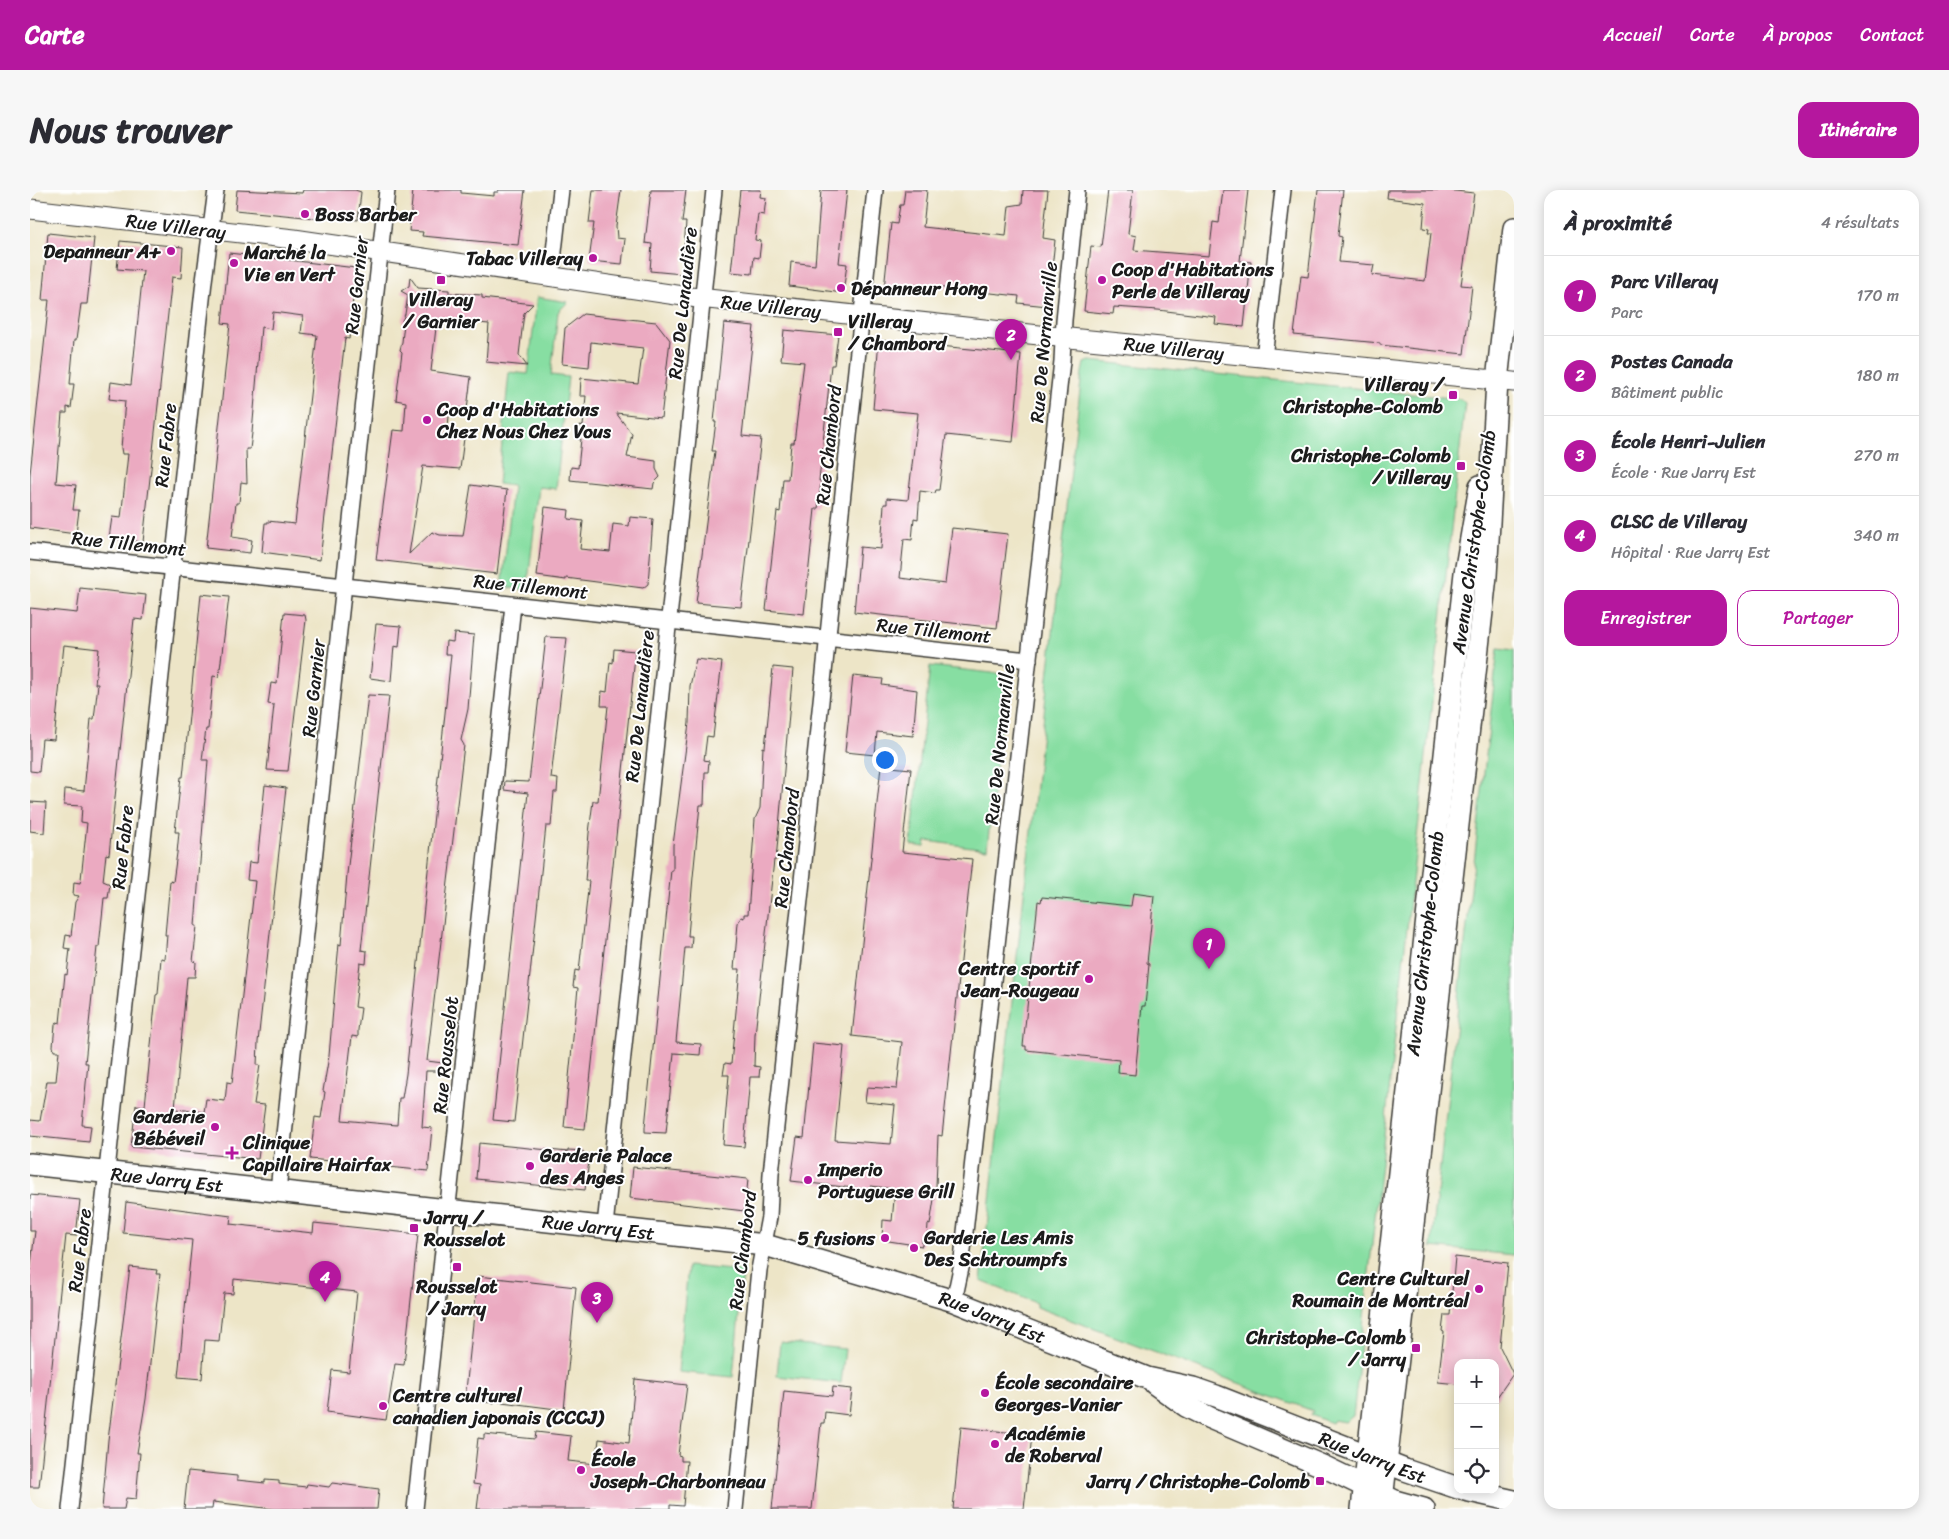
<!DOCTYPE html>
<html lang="fr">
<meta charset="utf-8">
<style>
:root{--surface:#fff;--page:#f7f7f7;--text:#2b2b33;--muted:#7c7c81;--line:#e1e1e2;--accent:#b5179e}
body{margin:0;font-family:Sriracha,sans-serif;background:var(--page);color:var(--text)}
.controls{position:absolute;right:15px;bottom:15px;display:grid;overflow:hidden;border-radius:10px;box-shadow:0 2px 12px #0003}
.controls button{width:45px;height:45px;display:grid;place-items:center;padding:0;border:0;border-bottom:1px solid var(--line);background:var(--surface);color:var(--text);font:25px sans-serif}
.you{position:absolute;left:854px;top:569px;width:18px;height:18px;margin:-12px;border:4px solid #fff;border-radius:50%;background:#1a73e8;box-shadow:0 0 0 8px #1a73e833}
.badge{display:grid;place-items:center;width:32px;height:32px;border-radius:50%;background:var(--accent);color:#fff;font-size:16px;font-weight:700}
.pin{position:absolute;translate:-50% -41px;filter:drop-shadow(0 1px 2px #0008)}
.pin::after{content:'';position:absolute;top:26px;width:18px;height:15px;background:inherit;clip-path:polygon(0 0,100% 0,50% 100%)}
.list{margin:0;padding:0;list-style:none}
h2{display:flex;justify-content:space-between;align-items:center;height:65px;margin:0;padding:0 20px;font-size:21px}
h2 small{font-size:16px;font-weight:400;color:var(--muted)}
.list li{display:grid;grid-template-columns:32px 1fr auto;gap:15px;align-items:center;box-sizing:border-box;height:80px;padding:0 20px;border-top:1px solid var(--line)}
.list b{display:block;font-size:19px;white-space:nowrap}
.list p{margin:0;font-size:16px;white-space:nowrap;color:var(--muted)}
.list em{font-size:16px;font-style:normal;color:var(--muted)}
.actions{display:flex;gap:10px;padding:15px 20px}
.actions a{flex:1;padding:11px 0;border:1px solid var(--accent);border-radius:15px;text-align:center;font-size:18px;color:var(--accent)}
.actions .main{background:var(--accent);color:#fff}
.icon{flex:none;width:28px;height:28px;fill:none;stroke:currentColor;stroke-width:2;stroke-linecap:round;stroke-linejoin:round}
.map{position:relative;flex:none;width:1484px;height:1319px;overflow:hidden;border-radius:15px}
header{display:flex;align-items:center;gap:30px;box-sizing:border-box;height:70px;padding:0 25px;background:var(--accent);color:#fff}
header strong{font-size:24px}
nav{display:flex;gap:28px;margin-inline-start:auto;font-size:18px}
.intro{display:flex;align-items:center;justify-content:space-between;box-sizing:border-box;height:120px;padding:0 30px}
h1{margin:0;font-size:35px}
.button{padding:12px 22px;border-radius:15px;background:var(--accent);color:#fff;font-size:18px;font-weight:700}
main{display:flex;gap:30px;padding:0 30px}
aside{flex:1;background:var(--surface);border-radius:15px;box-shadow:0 2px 12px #0003}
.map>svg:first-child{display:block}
.green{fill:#87dea2;stroke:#527d5f}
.building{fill:#ebaac1}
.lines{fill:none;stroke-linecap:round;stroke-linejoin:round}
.minor-casing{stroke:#3b3a36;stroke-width:18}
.tertiary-casing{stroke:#3b3a36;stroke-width:21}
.secondary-casing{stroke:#3b3a36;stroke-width:24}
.minor{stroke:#fff;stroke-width:15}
.tertiary{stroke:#fff;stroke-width:19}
.secondary{stroke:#fff;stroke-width:21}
.poi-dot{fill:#b5179e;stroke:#fff;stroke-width:2}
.labels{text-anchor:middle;stroke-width:4;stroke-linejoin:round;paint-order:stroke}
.poi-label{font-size:19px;font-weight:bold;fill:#1c1c1c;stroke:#fff;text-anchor:start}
.street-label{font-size:19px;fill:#1c1c1c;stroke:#fff}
</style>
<header>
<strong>Carte</strong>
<nav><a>Accueil</a><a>Carte</a><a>À propos</a><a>Contact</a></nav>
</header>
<div class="intro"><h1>Nous trouver</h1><a class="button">Itinéraire</a></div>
<main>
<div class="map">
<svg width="1484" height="1319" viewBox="0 0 1484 1319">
<rect width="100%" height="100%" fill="#fff"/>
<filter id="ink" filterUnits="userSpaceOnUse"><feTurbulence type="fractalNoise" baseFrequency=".02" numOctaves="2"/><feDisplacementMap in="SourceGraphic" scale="10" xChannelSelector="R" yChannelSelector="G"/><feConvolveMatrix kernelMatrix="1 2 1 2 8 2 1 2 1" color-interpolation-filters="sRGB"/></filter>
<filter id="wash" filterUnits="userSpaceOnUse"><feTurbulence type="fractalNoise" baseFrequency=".0096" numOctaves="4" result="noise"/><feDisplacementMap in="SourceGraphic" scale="20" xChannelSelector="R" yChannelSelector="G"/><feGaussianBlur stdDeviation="1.12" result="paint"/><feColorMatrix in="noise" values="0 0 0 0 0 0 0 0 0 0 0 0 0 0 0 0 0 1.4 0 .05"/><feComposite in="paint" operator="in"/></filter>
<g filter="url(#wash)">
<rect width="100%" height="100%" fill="#ede5c7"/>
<g class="green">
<polygon points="507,107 538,112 528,122 521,185 538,187 526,299 509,297 497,400 472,397 483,296 468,294 479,182 498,184"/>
<polygon points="1060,171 1431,209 1435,213 1324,1218 1323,1226 1315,1232 1303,1230 1301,1233 1281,1225 1283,1221 1006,1117 1006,1113 951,1091 1052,182 1054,173"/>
<polygon points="1468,458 1484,460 1484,1065 1401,1057"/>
<polygon points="900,476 971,484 976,488 957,659 896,651 895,657 881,655"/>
<polygon points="658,1076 713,1081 703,1187 648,1182"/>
<polygon points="750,1152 815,1159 811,1193 747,1186"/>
</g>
<g id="blocks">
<g class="building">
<polygon points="207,0 272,3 273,0 325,0 331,2 328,30 294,26 294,29 205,20"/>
<polygon points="383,0 431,0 431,3 464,6 464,2 468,2 468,0 495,0 488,55 392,46 393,42 379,41"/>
<polygon points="563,0 591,0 586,36 587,48 595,49 592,74 559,71 564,33 559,33"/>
<polygon points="621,0 656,0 652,32 656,32 652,84 620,81 622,54 615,53"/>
<polygon points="710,0 731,0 730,7 736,8 734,25 728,24 725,50 731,51 730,60 729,68 724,67 722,84 701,82"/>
<polygon points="791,0 817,0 809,73 817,74 813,103 759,96 761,72 785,75"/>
<polygon points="875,0 897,0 893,37 976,46 979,16 992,14 993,0 1018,0 1013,48 1025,50 1018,116 988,113 989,106 885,95 884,102 854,99 861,33 867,34 870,15 873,15"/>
<polygon points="1078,0 1103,0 1098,44 1106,46 1104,60 1179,66 1183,32 1189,33 1193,0 1218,0 1210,71 1221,72 1214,137 1185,134 1186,127 1128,120 1084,117 1083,124 1054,121 1061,56 1071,57"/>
<polygon points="1288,0 1313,0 1308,46 1312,47 1309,72 1344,75 1342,85 1395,91 1401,43 1398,43 1399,39 1393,38 1395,13 1357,8 1358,0 1416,0 1444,3 1431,95 1442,96 1434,164 1350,155 1350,153 1264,145 1271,86 1278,87"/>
<polygon points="18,43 64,48 57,114 51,114 46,150 44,150 40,194 44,194 41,218 37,217 37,223 32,223 26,293 46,295 43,320 49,320 46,344 0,338 0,284 19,110 12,110"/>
<polygon points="90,51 153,57 151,88 142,87 113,352 79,348 82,327 91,328 98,264 92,264 91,258 95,211 79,209 81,192 101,195 113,81 87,79"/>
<polygon points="199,63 326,78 319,149 315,148 290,370 232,362 235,333 238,333 238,331 265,334 287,145 271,143 273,126 243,122 241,139 231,137 222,243 220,259 216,259 217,293 211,292 209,313 206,313 202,347 222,350 220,363 176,358 200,134 192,133"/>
<polygon points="380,87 388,98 419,100 419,103 452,105 452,108 503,114 494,123 489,165 497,176 456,172 459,134 407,129 401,181 441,187 437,219 420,217 417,246 434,248 430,279 393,276 379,364 402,342 410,345 433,346 441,295 477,300 467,384 346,370 363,240 374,241 376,212 366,210 372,162 370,160 372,152 374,133 372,131 375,124 378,105 371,101 379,96"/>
<polygon points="553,124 626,132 640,150 631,228 586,223 602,244 597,267 626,271 626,279 630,287 624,293 623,299 540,290 541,277 548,278 551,249 548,249 550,235 553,236 556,206 550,206 551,188 608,194 613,158 561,152 559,177 532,174 535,138"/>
<polygon points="694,133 724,136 712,246 731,248 711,417 666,413 685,261 682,261 686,232 684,232"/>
<polygon points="754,140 808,145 804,175 801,175 789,291 791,291 788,319 785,319 774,424 736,420 747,321 750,322 753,289 758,289 761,253 764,253 774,172 751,170"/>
<polygon points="849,150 991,164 983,252 916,245 909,300 906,300 905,303 890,301 888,329 884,328 882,350 874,349 870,388 915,394 922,338 978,344 967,438 824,422 830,357 851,359 854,314 857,314 857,308 878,310 888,223 843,219"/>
<polygon points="515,317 539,320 538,329 553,331 550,359 580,362 583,334 599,336 600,327 623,329 618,394 613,398 536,388 536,390 507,386"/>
<polygon points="50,398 116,405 113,430 104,429 81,645 79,665 76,664 73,691 80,694 78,708 74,708 69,757 67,757 55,873 58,873 52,935 61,936 59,952 0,946 0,930 10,931 17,891 26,891 29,861 24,861 23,856 25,835 27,832 30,833 35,784 37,785 40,759 34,758 36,745 41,746 45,712 49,706 43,705 44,692 50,693 51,689 57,633 51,632 52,616 34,615 35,599 54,601 61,529 64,529 68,494 65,494 69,459 34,455 24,550 12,549 9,582 0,581 0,418 47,423"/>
<polygon points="171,404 199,407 189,487 183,486 178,539 176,539 172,570 178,570 165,736 167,736 163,771 166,772 165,787 157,787 145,919 174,922 176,909 195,911 197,892 202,893 225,691 217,690 219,672 227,673 235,595 256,598 228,852 227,875 230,875 224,914 235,915 228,969 101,957 106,915 115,916 126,805 128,804 131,768 135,769 137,745 135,745 140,691 143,692 147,663 149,642 145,642 147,623 151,587 153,587"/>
<polygon points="254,423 275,425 276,430 258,581 237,580 244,515 238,514 241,493 247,494"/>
<polygon points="346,434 371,436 369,457 364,456 361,491 340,488"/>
<polygon points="424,443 444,445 438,519 431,550 434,555 397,871 421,874 420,881 396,881 392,937 402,938 398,981 280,969 285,927 291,928 295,902 293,901 299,866 306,785 309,754 311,755 317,684 338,505 359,506 331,760 337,761 336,774 330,773 325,817 331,818 328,840 328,847 322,846 312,930 367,935 369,908 372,908 376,884 416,514 421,464 415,464 416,451 423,452"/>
<polygon points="516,447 537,448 521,588 528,589 527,602 524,602 521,636 516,636 484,932 463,930 498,603 474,600 475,591 499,592"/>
<polygon points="584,459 605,461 604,477 555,939 534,937 548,798 543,797 545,780 549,781 559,691 555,691 559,643 563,611 568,611 578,516 571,516 572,501 577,502 580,472 583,473"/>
<polygon points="666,469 692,472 683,547 677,546 674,570 679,571 678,582 675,582 674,615 670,615 663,687 658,746 662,746 661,758 655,758 646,852 671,854 670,865 644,863 636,943 615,942 615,937 641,680 643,680 643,655 659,533 660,496"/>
<polygon points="743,477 763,479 746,670 744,670 725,845 724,876 730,877 729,887 720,887 714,957 693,955 699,885 693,885 695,873 701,874 710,779 704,779 708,733 711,727 714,728 714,724 718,724 725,629 730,618 733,557 735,558"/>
<polygon points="823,486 853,489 852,495 887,500 883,546 847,542 845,565 815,562"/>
<polygon points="851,576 881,579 872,662 942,669 912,946 908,945 906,996 900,1035 898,1034 897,1049 892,1049 892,1056 852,1050 853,1030 862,1031 865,999 841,996 841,1000 761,991 767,947 774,948 783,853 814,856 805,950 861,954 865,915 835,912 837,897 867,899 872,852 822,846"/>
<polygon points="0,612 16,613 14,643 0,641"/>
<polygon points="1103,703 1124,706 1117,773 1119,774 1117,796 1115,816 1112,816 1105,885 1088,883 1089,870 996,860 996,856 993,856 1008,711 1011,712 1012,707 1101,716"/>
<polygon points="449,953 538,962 538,960 553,961 553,963 560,964 555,1000 446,989"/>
<polygon points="603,977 718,989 715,1021 600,1008"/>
<polygon points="0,1005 50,1010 46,1046 36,1045 9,1297 0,1297 0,1083 5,1041 0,1041"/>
<polygon points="96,1012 201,1026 200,1034 283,1043 284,1033 388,1044 374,1175 365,1174 356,1230 297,1222 302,1180 319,1182 327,1102 204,1089 203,1104 194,1103 189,1151 175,1150 172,1189 148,1187 162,1050 93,1043"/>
<polygon points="1425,1067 1478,1073 1470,1157 1483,1184 1465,1210 1465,1173 1428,1173 1428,1194 1408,1192 1414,1142 1412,1141 1414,1125 1420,1125"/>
<polygon points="100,1077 127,1080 126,1084 130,1084 116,1209 107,1263 110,1263 106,1309 96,1308 94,1319 72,1319 78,1250"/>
<polygon points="448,1086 546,1097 534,1220 464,1211 464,1213 435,1210"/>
<polygon points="605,1189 657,1195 648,1265 651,1266 651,1271 657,1271 653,1316 640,1315 640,1319 447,1319 450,1295 443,1294 448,1248 454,1249 454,1244 505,1249 506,1242 541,1246 538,1271 566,1274 569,1249 599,1253"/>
<polygon points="803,1197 822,1199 819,1225 795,1222 794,1233 791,1233 782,1319 742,1319 754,1201 802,1206"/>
<polygon points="931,1237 1002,1245 994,1319 923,1319"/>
<polygon points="158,1281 207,1286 207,1290 235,1293 235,1290 249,1291 249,1294 276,1297 277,1294 299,1297 302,1293 349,1299 347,1319 244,1319 183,1312 182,1319 154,1319"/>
</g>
</g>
</g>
<g filter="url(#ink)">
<use href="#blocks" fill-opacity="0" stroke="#3b3a36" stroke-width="1"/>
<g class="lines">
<defs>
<g id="minor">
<polyline points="521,88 531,0"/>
<polyline points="1234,168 1253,0"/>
<polyline points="0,362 999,470"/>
<polyline points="248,1000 357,0"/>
<polyline points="575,1036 684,0"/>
<polyline points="924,1111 931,1078 1032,171 1034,130 1047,0"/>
<polyline points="40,1319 174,91 186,0"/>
<polyline points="385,1319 483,415"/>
<polyline points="705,1319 729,1080 739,1027 741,984 845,0"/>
</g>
<polyline id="tertiary" points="0,19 264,49 660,107 1009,145 1484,192"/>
<g id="secondary">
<path id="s1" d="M 0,974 L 735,1055 L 924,1111 L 1117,1188 L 1163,1198 L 1186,1206 L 1375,1280 L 1428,1298"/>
<polyline points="1125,1194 1156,1216 1180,1228 1297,1278 1365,1311 1394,1319"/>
<polyline points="1435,1300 1484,1311"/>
<path id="s2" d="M 1332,1319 L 1435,383 L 1450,296"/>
<polyline points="1351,1319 1456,386 1467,191 1484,38"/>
</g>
</defs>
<use href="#minor" class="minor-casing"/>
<use href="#tertiary" class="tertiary-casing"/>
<use href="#secondary" class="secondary-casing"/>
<use href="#minor" class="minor"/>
<use href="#tertiary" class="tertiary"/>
<use href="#secondary" class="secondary"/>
</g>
</g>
<g class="poi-dot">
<circle cx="275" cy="24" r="5"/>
<circle cx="141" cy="61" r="5"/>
<circle cx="563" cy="68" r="5"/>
<circle cx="204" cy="73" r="5"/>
<rect x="406" y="85" width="10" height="10" rx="2.5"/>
<circle cx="1072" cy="90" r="5"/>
<circle cx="811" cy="98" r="5"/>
<rect x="803" y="137" width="10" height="10" rx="2.5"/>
<rect x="1418" y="200" width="10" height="10" rx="2.5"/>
<circle cx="397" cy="230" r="5"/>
<rect x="1426" y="271" width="10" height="10" rx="2.5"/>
<circle cx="1059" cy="789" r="5"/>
<circle cx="185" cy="937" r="5"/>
<path d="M199.5 955.5h5v5h5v5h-5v5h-5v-5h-5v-5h5z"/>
<circle cx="500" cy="976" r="5"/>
<circle cx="778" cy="990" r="5"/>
<rect x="379" y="1033" width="10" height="10" rx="2.5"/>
<circle cx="855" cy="1048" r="5"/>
<circle cx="884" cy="1058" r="5"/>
<rect x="422" y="1072" width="10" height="10" rx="2.5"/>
<circle cx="1449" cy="1099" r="5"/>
<rect x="1381" y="1153" width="10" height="10" rx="2.5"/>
<circle cx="955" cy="1203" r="5"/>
<circle cx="353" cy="1216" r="5"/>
<circle cx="965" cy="1254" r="5"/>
<circle cx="551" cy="1280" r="5"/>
<rect x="1285" y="1286" width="10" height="10" rx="2.5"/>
</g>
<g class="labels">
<g class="poi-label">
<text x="285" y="31">Boss Barber</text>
<text x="131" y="68" text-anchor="end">Depanneur A+</text>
<text x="214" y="69">Marché la<tspan x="214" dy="22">Vie en Vert</tspan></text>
<text x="553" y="75" text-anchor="end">Tabac Villeray</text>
<text x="1082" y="86">Coop d'Habitations<tspan x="1082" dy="22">Perle de Villeray</tspan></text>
<text x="821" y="105">Dépanneur Hong</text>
<text x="411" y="116" text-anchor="middle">Villeray<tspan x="411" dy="22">/ Garnier</tspan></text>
<text x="818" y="138">Villeray<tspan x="818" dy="22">/ Chambord</tspan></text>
<text x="1413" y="201" text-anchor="end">Villeray /<tspan x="1413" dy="22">Christophe-Colomb</tspan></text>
<text x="407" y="226">Coop d'Habitations<tspan x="407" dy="22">Chez Nous Chez Vous</tspan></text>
<text x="1421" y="272" text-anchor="end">Christophe-Colomb<tspan x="1421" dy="22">/ Villeray</tspan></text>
<text x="1049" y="785" text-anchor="end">Centre sportif<tspan x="1049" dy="22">Jean-Rougeau</tspan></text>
<text x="175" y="933" text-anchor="end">Garderie<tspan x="175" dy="22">Bébéveil</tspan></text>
<text x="213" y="959">Clinique<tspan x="213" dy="22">Capillaire Hairfax</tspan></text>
<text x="510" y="972">Garderie Palace<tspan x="510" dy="22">des Anges</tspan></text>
<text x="788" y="986">Imperio<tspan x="788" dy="22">Portuguese Grill</tspan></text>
<text x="394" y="1034">Jarry /<tspan x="394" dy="22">Rousselot</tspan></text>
<text x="894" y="1054">Garderie Les Amis<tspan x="894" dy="22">Des Schtroumpfs</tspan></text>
<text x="845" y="1055" text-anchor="end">5 fusions</text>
<text x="1439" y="1095" text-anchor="end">Centre Culturel<tspan x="1439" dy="22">Roumain de Montréal</tspan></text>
<text x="427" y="1103" text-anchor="middle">Rousselot<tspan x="427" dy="22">/ Jarry</tspan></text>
<text x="1376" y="1154" text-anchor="end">Christophe-Colomb<tspan x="1376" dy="22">/ Jarry</tspan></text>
<text x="965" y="1199">École secondaire<tspan x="965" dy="22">Georges-Vanier</tspan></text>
<text x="363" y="1212">Centre culturel<tspan x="363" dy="22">canadien japonais (CCCJ)</tspan></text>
<text x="975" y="1250">Académie<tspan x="975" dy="22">de Roberval</tspan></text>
<text x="561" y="1276">École<tspan x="561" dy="22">Joseph-Charbonneau</tspan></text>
<text x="1280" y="1298" text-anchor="end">Jarry / Christophe-Colomb</text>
</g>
<g class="street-label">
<text transform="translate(146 36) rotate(7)" y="7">Rue Villeray</text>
<text transform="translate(326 95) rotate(-84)" y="7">Rue Garnier</text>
<text transform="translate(652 113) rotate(-84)" y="7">Rue De Lanaudière</text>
<text transform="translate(741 116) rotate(6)" y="7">Rue Villeray</text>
<text transform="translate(1013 152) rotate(-85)" y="7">Rue De Normanville</text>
<text transform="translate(1144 158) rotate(6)" y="7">Rue Villeray</text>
<text transform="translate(135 255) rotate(-84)" y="7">Rue Fabre</text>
<text transform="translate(798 255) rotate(-84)" y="7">Rue Chambord</text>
<text transform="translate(1443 352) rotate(-82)" y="7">Avenue Christophe-Colomb</text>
<text transform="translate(99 353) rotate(6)" y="7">Rue Tillemont</text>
<text transform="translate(501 396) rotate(6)" y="7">Rue Tillemont</text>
<text transform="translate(904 440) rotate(6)" y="7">Rue Tillemont</text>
<text transform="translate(283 498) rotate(-84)" y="7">Rue Garnier</text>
<text transform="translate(609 516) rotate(-84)" y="7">Rue De Lanaudière</text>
<text transform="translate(969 554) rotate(-84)" y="7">Rue De Normanville</text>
<text transform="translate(92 657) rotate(-84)" y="7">Rue Fabre</text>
<text transform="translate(756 658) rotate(-84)" y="7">Rue Chambord</text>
<text dy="7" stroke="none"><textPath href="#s2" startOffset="569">Avenue Christophe-Colomb</textPath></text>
<text transform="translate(415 865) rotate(-84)" y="7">Rue Rousselot</text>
<text dy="7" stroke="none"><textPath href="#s1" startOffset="138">Rue Jarry Est</textPath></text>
<text dy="7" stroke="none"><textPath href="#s1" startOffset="572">Rue Jarry Est</textPath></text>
<text transform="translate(49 1060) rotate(-83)" y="7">Rue Fabre</text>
<text transform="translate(712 1060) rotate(-83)" y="7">Rue Chambord</text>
<text dy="7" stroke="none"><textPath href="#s1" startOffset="978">Rue Jarry Est</textPath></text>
<text dy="7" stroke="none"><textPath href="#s1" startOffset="1384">Rue Jarry Est</textPath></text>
</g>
</g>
</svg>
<div class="controls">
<button>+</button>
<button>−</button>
<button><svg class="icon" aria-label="locate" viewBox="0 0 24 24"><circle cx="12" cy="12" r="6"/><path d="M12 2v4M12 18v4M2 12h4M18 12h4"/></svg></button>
</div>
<div class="you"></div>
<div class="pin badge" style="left:1179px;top:779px">1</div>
<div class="pin badge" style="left:981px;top:170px">2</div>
<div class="pin badge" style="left:567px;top:1133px">3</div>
<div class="pin badge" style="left:295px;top:1112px">4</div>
</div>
<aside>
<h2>À proximité<small>4 résultats</small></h2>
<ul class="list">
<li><span class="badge">1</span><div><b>Parc Villeray</b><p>Parc</p></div><em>170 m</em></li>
<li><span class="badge">2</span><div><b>Postes Canada</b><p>Bâtiment public</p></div><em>180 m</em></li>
<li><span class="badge">3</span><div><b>École Henri-Julien</b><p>École · Rue Jarry Est</p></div><em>270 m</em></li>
<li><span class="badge">4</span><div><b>CLSC de Villeray</b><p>Hôpital · Rue Jarry Est</p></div><em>340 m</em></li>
</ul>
<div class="actions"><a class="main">Enregistrer</a><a>Partager</a></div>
</aside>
</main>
